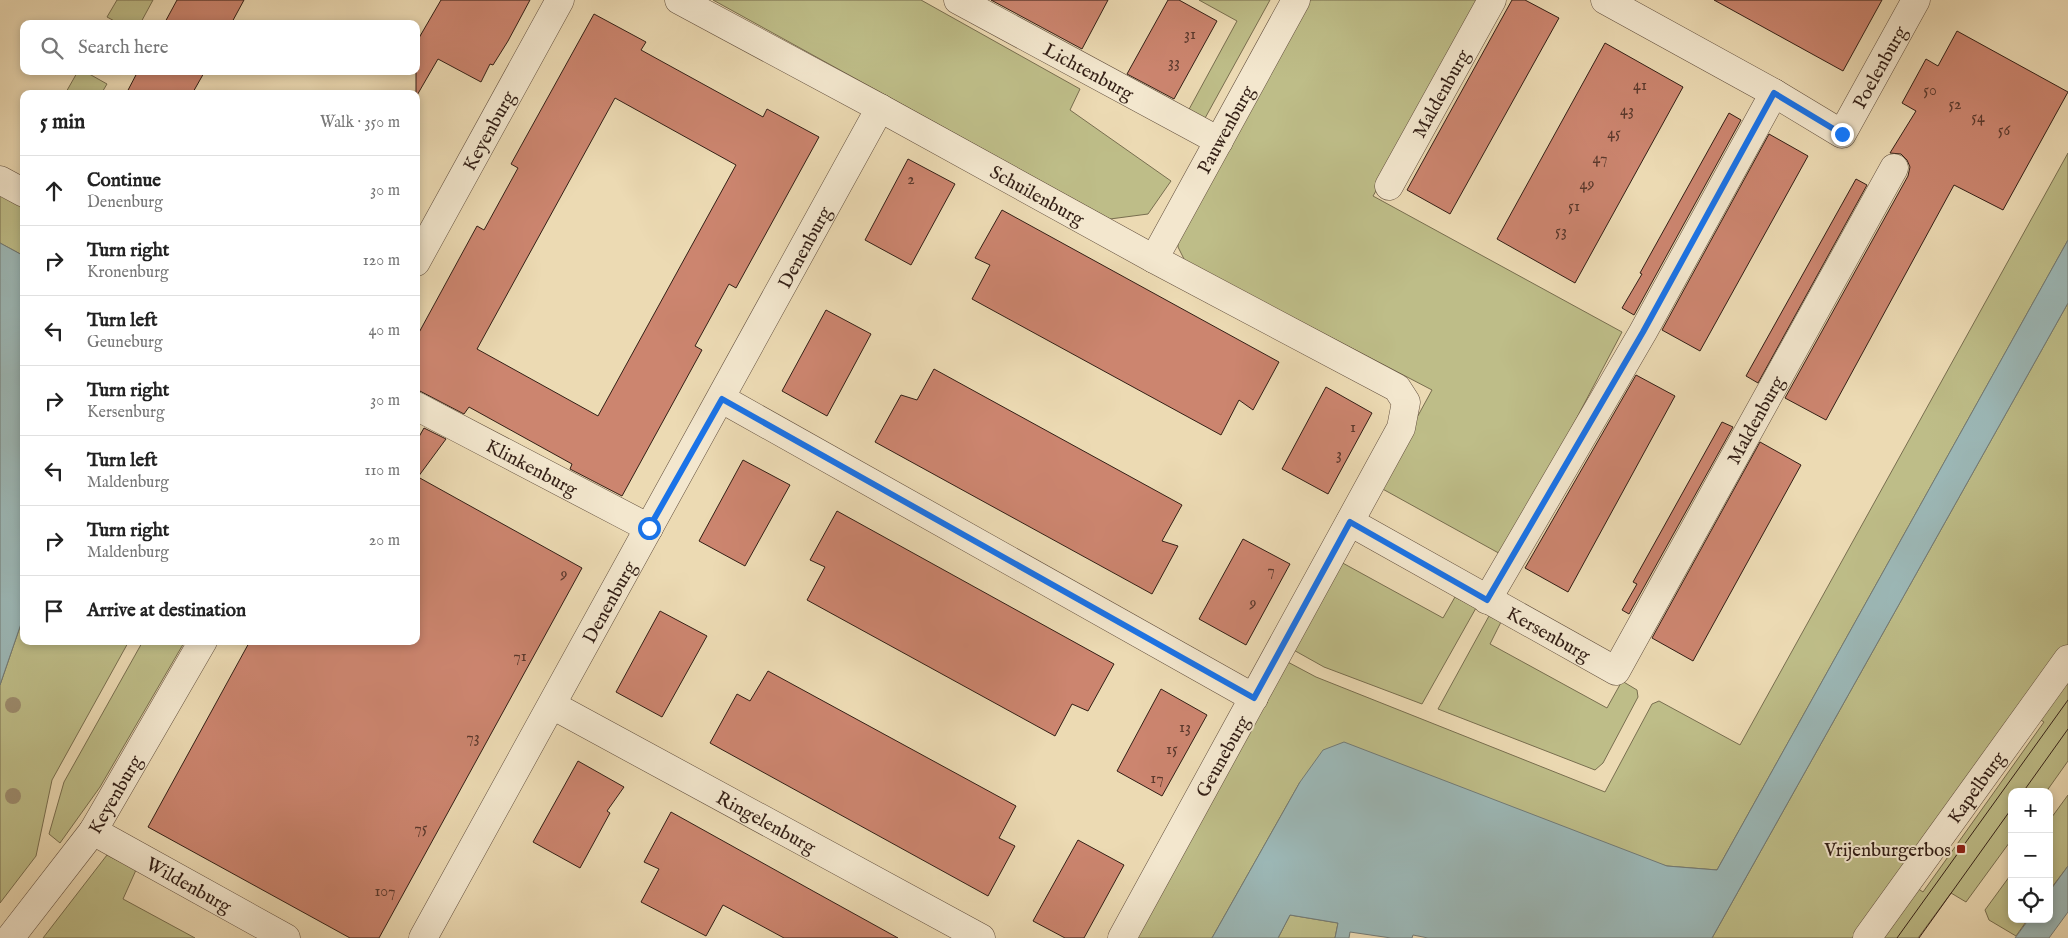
<!DOCTYPE html>
<meta charset="utf-8">
<style>
:root{--surface:#fff;--page:#f6f6f6;--text:#222;--muted:#767676;--line:#e0e0e0}
body{margin:0;font-family:"IM FELL English",serif;background:var(--page);color:var(--text)}
.controls{position:absolute;right:15px;bottom:15px;display:grid;overflow:hidden;border-radius:10px;box-shadow:0 2px 8px #0003}
.controls button{width:45px;height:45px;display:grid;place-items:center;padding:0;border:0;border-bottom:1px solid var(--line);background:var(--surface);color:var(--text);font:25px sans-serif}
.stop{position:absolute;width:15px;height:15px;margin:-11px;border:4px solid #1a73e8;border-radius:50%;background:#fff}
.stop.end{background:#1a73e8;border-color:#fff;box-shadow:0 1px 5px #0008}
.list{margin:0;padding:0;list-style:none}
h2{display:flex;justify-content:space-between;align-items:center;height:65px;margin:0;padding:0 20px;font-size:21px}
h2 small{font-size:16px;font-weight:400;color:var(--muted)}
.list li{display:grid;grid-template-columns:32px 1fr auto;gap:15px;align-items:center;box-sizing:border-box;height:70px;padding:0 20px;border-top:1px solid var(--line)}
.list b{display:block;font-size:19px;white-space:nowrap}
.list p{margin:0;font-size:16px;white-space:nowrap;color:var(--muted)}
.list em{font-size:16px;font-style:normal;color:var(--muted)}
.icon{flex:none;width:28px;height:28px;fill:none;stroke:currentColor;stroke-width:2;stroke-linecap:round;stroke-linejoin:round}
.map{position:relative;flex:none;width:2068px;height:938px;overflow:hidden}
.search{position:absolute;background:var(--surface);box-shadow:0 2px 8px #0003;left:20px;top:20px;width:400px;height:55px;display:flex;align-items:center;gap:12px;box-sizing:border-box;padding:0 18px;border-radius:10px;color:var(--muted);font-size:19px}
.panel{position:absolute;background:var(--surface);box-shadow:0 2px 8px #0003;left:20px;top:90px;width:400px;height:555px;border-radius:10px}
.map>svg:first-child{display:block}
.green{fill:#bebd88;stroke:#786e4f}
.water{fill:#9cb8b7;stroke:#727b77}
.building{fill:#cc856f;stroke:#331f16;fill-rule:evenodd}
.lines{fill:none;stroke-linecap:round;stroke-linejoin:round}
.minor-casing{stroke:#614e3d;stroke-width:29}
.minor{stroke:#f3e7ce;stroke-width:28}
.tram{stroke:#331f16;stroke-width:1}
.tree{fill:#9d8d6f}
.route{stroke:#1a73e8;stroke-width:6}
.poi-dot{fill:#8f2418;stroke:#f3e7ce;stroke-width:2}
.labels{text-anchor:middle;stroke-width:4;stroke-linejoin:round;paint-order:stroke}
.number-label{font-size:16px;fill:#59382c}
.street-label{font-size:19px;fill:#331f16;stroke:#f3e7ce}
.poi-label{font-size:19px;fill:#331f16;stroke:#f3e7ce;text-anchor:end}
</style>
<div class="map">
<svg width="2068" height="938" viewBox="0 0 2068 938">
<rect width="100%" height="100%" fill="#ecdab3"/>
<filter id="stains"><feTurbulence type="fractalNoise" baseFrequency=".004" numOctaves="4"/><feColorMatrix values="0 0 0 0 .2 0 0 0 0 .09 0 0 0 0 .02 0 0 0 .5 -.17"/></filter>
<radialGradient id="worn" r=".72"><stop offset=".6" stop-color="#630" stop-opacity="0"/><stop offset="1" stop-color="#630" stop-opacity=".3"/></radialGradient>
<g class="green">
<polygon points="117,0 153,0 140,24 120,24 107,17"/>
<polygon points="713,0 921,0 1080,89 1070,110 1171,181 1148,214 1110,219"/>
<polygon points="1199,0 1270,0 1204,120 1187,113 1237,21"/>
<polygon points="1302,0 1487,0 1373,196 1622,332 1504,556 1379,487 1432,390 1185,261 1178,247 1178,231"/>
<polygon points="78,71 84,71 107,84 101,94 65,94"/>
<polygon points="2068,153 2068,240 1717,870 1667,866 1300,782 1212,938 1132,938 1284,660 1316,677 1605,792 1652,704 1659,701 1740,745"/>
<polygon points="0,190 24,203 24,256 0,243"/>
<polygon points="2068,303 2068,650 1861,938 1712,938"/>
<polygon points="1339,561 1443,618 1455,597 1476,608 1422,704 1324,667 1290,648"/>
<polygon points="24,615 24,641 129,641 52,780 36,856 0,903 0,685"/>
<polygon points="1489,616 1501,622 1490,644 1607,708 1622,681 1637,690 1638,697 1603,763 1595,770 1438,709"/>
<polygon points="143,641 185,641 100,787 60,843 49,834 64,782"/>
<polygon points="2068,673 2068,761 2046,792 2012,792 2012,839 1966,902 1951,893 1918,938 1877,938 1914,886 1923,892 2044,722 2036,717"/>
<polygon points="2068,795 2068,866 2049,891 2049,821"/>
<polygon points="107,855 136,870 123,899 195,938 43,938"/>
<polygon points="2012,873 2012,919 2028,919 2016,936 1989,920 1985,910"/>
<polygon points="1290,915 1338,923 1335,938 1278,938"/>
</g>
<g class="water">
<polygon points="2068,240 2068,303 1712,938 1428,938 1413,935 1412,938 1391,938 1350,932 1349,938 1335,938 1338,923 1290,915 1278,938 1212,938 1300,782 1323,750 1344,742 1667,866 1717,870"/>
<polygon points="0,243 24,256 24,615 0,685"/>
<polygon points="2068,866 2068,912 2049,938 2015,938 2029,919 2049,919 2049,892"/>
</g>
<g class="building">
<polygon points="177,0 244,0 231,24 164,24"/>
<polygon points="441,0 530,0 508,41 493,65 490,64 481,82 438,59 416,97 416,43"/>
<polygon points="991,0 1108,0 1082,49"/>
<polygon points="1168,0 1179,0 1217,21 1174,99 1127,74"/>
<polygon points="1512,0 1525,0 1559,18 1450,214 1407,190"/>
<polygon points="1714,0 1882,0 1843,71"/>
<path d="M 594,14 L 646,42 L 641,50 L 763,117 L 767,109 L 819,137 L 736,288 L 729,284 L 695,346 L 702,350 L 622,496 L 570,469 L 572,464 L 469,407 L 464,414 L 416,389 L 416,338 L 477,226 L 484,230 L 518,168 L 511,164 ZM 615,98 L 736,165 L 598,416 L 477,349 Z"/>
<polygon points="1957,31 2068,92 2003,210 1954,185 1826,420 1785,398 1908,176 1910,167 1907,160 1901,154 1890,153 1916,111 1902,103 1926,59 1938,66"/>
<polygon points="1605,43 1683,87 1575,283 1497,239"/>
<polygon points="138,71 205,71 192,94 126,94"/>
<polygon points="1729,113 1741,120 1634,315 1622,308 1642,274 1640,273"/>
<polygon points="1769,134 1808,156 1700,351 1662,330"/>
<polygon points="908,159 955,184 911,265 865,240"/>
<polygon points="1856,179 1867,185 1758,383 1746,376"/>
<polygon points="1002,210 1279,362 1253,410 1239,400 1221,435 972,299 990,265 975,258"/>
<polygon points="826,310 871,334 827,416 782,391"/>
<polygon points="934,369 1182,505 1162,541 1178,546 1152,594 875,442 901,395 917,400"/>
<polygon points="1636,375 1675,396 1568,592 1525,568"/>
<polygon points="1326,387 1372,413 1328,494 1282,469"/>
<polygon points="1722,422 1733,427 1629,614 1622,610 1637,584 1633,582"/>
<polygon points="424,428 446,439 418,477 582,568 379,938 350,938 148,827 250,641 416,641 416,442"/>
<polygon points="1760,442 1801,465 1693,661 1652,638"/>
<polygon points="743,460 790,485 745,566 699,541"/>
<polygon points="837,511 1114,664 1088,711 1072,704 1055,736 807,600 825,567 810,560"/>
<polygon points="1243,539 1290,564 1246,645 1199,619"/>
<polygon points="660,611 707,636 662,717 616,692"/>
<polygon points="768,671 1016,806 999,838 1015,846 988,896 710,743 737,694 750,701"/>
<polygon points="1161,689 1207,715 1162,796 1117,771"/>
<polygon points="578,761 624,787 607,811 610,813 580,868 533,842"/>
<polygon points="671,812 813,891 898,938 784,938 723,905 706,936 641,902 659,869 644,862"/>
<polygon points="1078,840 1124,865 1084,938 1065,938 1033,921"/>
</g>
<g class="lines">
<defs>
<g id="minor">
<path id="s1" d="M 679,0 L 880,108 L 1154,259 L 1397,388 L 1406,402 L 1401,428 L 1122,938"/>
<path id="s2" d="M 958,0 L 1219,141"/>
<path id="s3" d="M 1605,0 L 1774,93 L 1842,134 L 1916,0"/>
<polyline points="0,180 24,193"/>
<path id="s4" d="M 1389,186 L 1492,0"/>
<path id="s5" d="M 1154,259 L 1296,0"/>
<path id="s6" d="M 416,262 L 560,0"/>
<polyline points="722,399 1254,698"/>
<path id="s7" d="M 416,406 L 649,528"/>
<path id="s8" d="M 1350,522 L 1616,671 L 1894,168"/>
<polyline points="1487,600 1643,332 1774,93"/>
<path id="s9" d="M 552,705 L 981,938"/>
<path id="s10" d="M 93,831 L 286,938"/>
<path id="s11" d="M 10,938 L 93,831 L 203,641"/>
<path id="s12" d="M 423,938 C 576,661 729,385 880,108"/>
<path id="s13" d="M 1867,938 L 2068,659"/>
</g>
</defs>
<use href="#minor" class="minor-casing"/>
<use href="#minor" class="minor"/>
<g class="tram">
<polyline points="2023,792 2068,729"/>
<polyline points="1897,938 2068,700"/>
<polyline points="1919,938 2012,808"/>
</g>
</g>
<g class="tree">
<circle cx="13" cy="705" r="8"/>
<circle cx="13" cy="796" r="8"/>
</g>
<g class="lines">
<polyline class="route" points="649,528 722,399 1254,698 1350,522 1487,600 1643,332 1774,93 1842,134"/>
</g>
<rect class="poi-dot" x="1956" y="844" width="10" height="10" rx="2.5"/>
<g class="labels">
<g class="number-label">
<text x="1190" y="39">31</text>
<text x="1174" y="67">33</text>
<text x="1640" y="90">41</text>
<text x="1930" y="95">50</text>
<text x="1955" y="109">52</text>
<text x="1627" y="115">43</text>
<text x="1978" y="122">54</text>
<text x="2004" y="135">56</text>
<text x="1614" y="138">45</text>
<text x="1600" y="163">47</text>
<text x="911" y="184">2</text>
<text x="1587" y="189">49</text>
<text x="1574" y="211">51</text>
<text x="1561" y="236">53</text>
<text x="1353" y="432">1</text>
<text x="1339" y="459">3</text>
<text x="1271" y="575">7</text>
<text x="564" y="579">9</text>
<text x="1253" y="608">9</text>
<text x="520" y="661">71</text>
<text x="1185" y="732">13</text>
<text x="473" y="742">73</text>
<text x="1172" y="754">15</text>
<text x="1157" y="783">17</text>
<text x="421" y="833">75</text>
<text x="385" y="896">107</text>
</g>
<g class="street-label">
<text dy="7" stroke="none"><textPath href="#s3" startOffset="349">Poelenburg</textPath></text>
<text dy="7" stroke="none"><textPath href="#s2" startOffset="149">Lichtenburg</textPath></text>
<text dy="7" stroke="none"><textPath href="#s4" startOffset="106">Maldenburg</textPath></text>
<text dy="7" stroke="none"><textPath href="#s5" startOffset="148">Pauwenburg</textPath></text>
<text dy="7" stroke="none"><textPath href="#s6" startOffset="150">Keyenburg</textPath></text>
<text dy="7" stroke="none"><textPath href="#s1" startOffset="408">Schuilenburg</textPath></text>
<text dy="7" stroke="none"><textPath href="#s12" startOffset="789">Denenburg</textPath></text>
<text dy="7" stroke="none"><textPath href="#s8" startOffset="592">Maldenburg</textPath></text>
<text dy="7" stroke="none"><textPath href="#s7" startOffset="131">Klinkenburg</textPath></text>
<text dy="7" stroke="none"><textPath href="#s12" startOffset="384">Denenburg</textPath></text>
<text dy="7" stroke="none"><textPath href="#s8" startOffset="228">Kersenburg</textPath></text>
<text transform="translate(1222 756) rotate(-61)" y="7">Geuneburg</text>
<text dy="7" stroke="none"><textPath href="#s13" startOffset="186">Kapelburg</textPath></text>
<text dy="7" stroke="none"><textPath href="#s11" startOffset="178">Keyenburg</textPath></text>
<text dy="7" stroke="none"><textPath href="#s9" startOffset="244">Ringelenburg</textPath></text>
<text dy="7" stroke="none"><textPath href="#s10" startOffset="110">Wildenburg</textPath></text>
</g>
<g class="poi-label">
<text x="1951" y="856">Vrijenburgerbos</text>
</g>
</g>
<rect width="100%" height="100%" filter="url(#stains)"/>
<rect width="100%" height="100%" fill="url(#worn)"/>
</svg>
<div class="controls">
<button>+</button>
<button>−</button>
<button><svg class="icon" aria-label="locate" viewBox="0 0 24 24"><circle cx="12" cy="12" r="6"/><path d="M12 2v4M12 18v4M2 12h4M18 12h4"/></svg></button>
</div>
<div class="stop" style="left:649px;top:528px"></div>
<div class="stop end" style="left:1842px;top:134px"></div>
<div class="search"><svg class="icon" aria-label="search" viewBox="0 0 24 24"><circle cx="10" cy="10" r="6"/><path d="M15 15l6 6"/></svg>Search here</div>
<section class="panel">
<h2>5 min<small>Walk · 350 m</small></h2>
<ul class="list">
<li><svg class="icon" aria-label="ahead" viewBox="0 0 24 24"><path d="M12 20V5M6 11l6-6 6 6"/></svg><div><b>Continue</b><p>Denenburg</p></div><em>30 m</em></li>
<li><svg class="icon" aria-label="right" viewBox="0 0 24 24"><path d="M7 20v-9h11M14 6l5 5-5 5"/></svg><div><b>Turn right</b><p>Kronenburg</p></div><em>120 m</em></li>
<li><svg class="icon" aria-label="left" viewBox="0 0 24 24"><path d="M17 20v-9H6M10 6l-5 5 5 5"/></svg><div><b>Turn left</b><p>Geuneburg</p></div><em>40 m</em></li>
<li><svg class="icon" aria-label="right" viewBox="0 0 24 24"><path d="M7 20v-9h11M14 6l5 5-5 5"/></svg><div><b>Turn right</b><p>Kersenburg</p></div><em>30 m</em></li>
<li><svg class="icon" aria-label="left" viewBox="0 0 24 24"><path d="M17 20v-9H6M10 6l-5 5 5 5"/></svg><div><b>Turn left</b><p>Maldenburg</p></div><em>110 m</em></li>
<li><svg class="icon" aria-label="right" viewBox="0 0 24 24"><path d="M7 20v-9h11M14 6l5 5-5 5"/></svg><div><b>Turn right</b><p>Maldenburg</p></div><em>20 m</em></li>
<li><svg class="icon" aria-label="arrive" viewBox="0 0 24 24"><path d="M6 21V4h12l-3 4 3 4H6"/></svg><div><b>Arrive at destination</b></div></li>
</ul>
</section>
</div>
